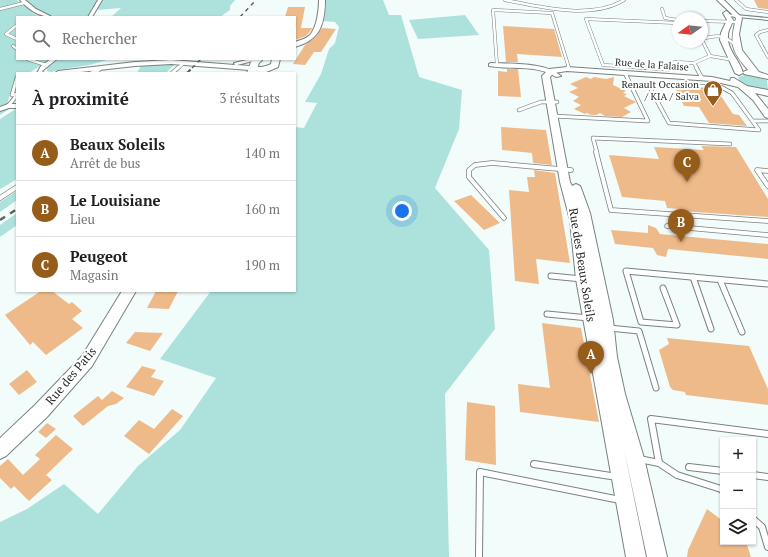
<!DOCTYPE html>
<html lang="fr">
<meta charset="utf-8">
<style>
:root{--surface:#fff;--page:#f2f2f2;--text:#202124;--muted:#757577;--line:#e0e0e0;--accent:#965c1a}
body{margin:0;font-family:"PT Serif",serif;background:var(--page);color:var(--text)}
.controls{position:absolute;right:12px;bottom:12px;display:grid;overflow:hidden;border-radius:0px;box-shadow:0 1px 3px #0004}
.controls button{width:36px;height:36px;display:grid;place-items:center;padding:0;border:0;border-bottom:1px solid var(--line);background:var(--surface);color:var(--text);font:20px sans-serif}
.compass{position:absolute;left:672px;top:12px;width:36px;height:36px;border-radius:50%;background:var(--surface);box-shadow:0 1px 3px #0004;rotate:255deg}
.you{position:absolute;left:402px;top:211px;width:14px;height:14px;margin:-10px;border:3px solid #fff;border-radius:50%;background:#1a73e8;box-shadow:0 0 0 6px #1a73e833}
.badge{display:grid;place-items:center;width:26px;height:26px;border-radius:50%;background:var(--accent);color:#fff;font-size:13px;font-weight:700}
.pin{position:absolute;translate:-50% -33px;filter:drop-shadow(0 1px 2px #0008)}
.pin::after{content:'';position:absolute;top:21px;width:14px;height:12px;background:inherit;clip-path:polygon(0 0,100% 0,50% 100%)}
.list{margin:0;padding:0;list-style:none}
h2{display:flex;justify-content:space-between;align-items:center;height:52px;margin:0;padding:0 16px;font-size:17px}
h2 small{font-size:13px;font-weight:400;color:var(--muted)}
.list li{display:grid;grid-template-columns:26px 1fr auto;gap:12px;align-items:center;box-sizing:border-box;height:56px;padding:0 16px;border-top:1px solid var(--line)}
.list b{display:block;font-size:15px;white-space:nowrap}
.list p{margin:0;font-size:13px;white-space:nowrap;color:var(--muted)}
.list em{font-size:13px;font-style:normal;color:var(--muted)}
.icon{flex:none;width:22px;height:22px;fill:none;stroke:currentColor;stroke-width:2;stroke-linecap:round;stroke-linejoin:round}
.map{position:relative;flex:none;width:768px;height:557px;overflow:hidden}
.search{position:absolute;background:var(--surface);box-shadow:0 1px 3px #0004;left:16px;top:16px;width:280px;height:44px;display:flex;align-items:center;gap:10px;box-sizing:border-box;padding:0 14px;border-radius:0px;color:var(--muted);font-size:15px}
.panel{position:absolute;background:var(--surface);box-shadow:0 1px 3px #0004;left:16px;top:72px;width:280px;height:220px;border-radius:0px}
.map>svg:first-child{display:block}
.green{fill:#ade2dc}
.building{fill:#efba89}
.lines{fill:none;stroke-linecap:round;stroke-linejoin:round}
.lane-far4-casing{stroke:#798280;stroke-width:3.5}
.lane-far3-casing{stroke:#798280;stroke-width:4.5}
.lane-far2-casing{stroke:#798280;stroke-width:5.5}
.lane-far1-casing{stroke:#798280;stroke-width:7}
.lane-casing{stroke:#798280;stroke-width:8}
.street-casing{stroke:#798280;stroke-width:2}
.secondary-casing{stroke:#798280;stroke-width:2}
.lane-far4{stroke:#fff;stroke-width:2.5}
.lane-far3{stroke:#fff;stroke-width:3}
.lane-far2{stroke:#fff;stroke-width:4}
.lane-far1{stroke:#fff;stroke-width:5}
.lane{stroke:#fff;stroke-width:6}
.street{fill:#fff;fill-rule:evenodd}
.secondary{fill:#fff;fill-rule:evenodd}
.rail-far2{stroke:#5c6261;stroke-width:1.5;stroke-dasharray:4 4;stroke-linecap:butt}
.rail-far1{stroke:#5c6261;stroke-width:2;stroke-dasharray:5 5;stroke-linecap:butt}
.rail{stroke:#5c6261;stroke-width:2.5;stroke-dasharray:6 6;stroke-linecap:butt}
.labels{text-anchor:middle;stroke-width:4;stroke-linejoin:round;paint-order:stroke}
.far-street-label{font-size:10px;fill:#282c2c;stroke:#fff}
.far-poi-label{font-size:10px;fill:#282c2c;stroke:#fff;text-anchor:end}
.street-label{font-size:12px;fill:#282c2c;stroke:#fff}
</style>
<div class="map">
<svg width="768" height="557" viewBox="0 0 768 557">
<rect width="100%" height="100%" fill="#f2fcfb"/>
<g class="green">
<polygon points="0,0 17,0 36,15 43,17 17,17 17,59 51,59 29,73 17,73 17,80 14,81 8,101 11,106 17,107 17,179 0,189 0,119 17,108 12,107 0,115"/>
<path d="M 24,0 L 98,0 L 88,17 C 63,17 44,20 24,0 Z"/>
<polygon points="102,0 235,0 230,6 230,10 220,17 111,17 121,8 96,10"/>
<polygon points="326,0 383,0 389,15 401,15 419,77 462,90 459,129 435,188 489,250 495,329 445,394 449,557 0,557 0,522 27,509 64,484 98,514 138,466 180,430 216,378 160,359 211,291 295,291 295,127 304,128 317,103 305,102 321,74 329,49 335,43 339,27 335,22 322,21 326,6"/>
<polygon points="465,15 479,35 418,39 409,20"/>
<polygon points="59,59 110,59 90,65 58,70 51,72 47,71 47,68"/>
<polygon points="142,64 175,64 166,73 137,73"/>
<polygon points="745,75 767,80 768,90 747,87 740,82 738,77"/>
<polygon points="17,191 17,200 0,212 0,202"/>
<polygon points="17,213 17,225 0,237 0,225"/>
</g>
<g class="building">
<polygon points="754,0 768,0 768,9 758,8"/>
<polygon points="288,7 305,7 301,28 313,28 306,36 295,40 295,17 285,17"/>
<polygon points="503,26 554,29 562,57 517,54 518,62 506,62"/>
<polygon points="322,28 336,29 321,52 314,52 305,65 293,64 305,45 316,37"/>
<polygon points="507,69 518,69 521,97 498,96 498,71 507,72"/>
<polygon points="586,77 591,79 594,77 606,79 614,77 613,85 626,91 623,93 627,94 624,96 636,102 624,108 631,112 622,117 605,116 600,113 596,115 591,115 587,113 585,114 574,109 581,105 573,101 579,97 569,92 578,88 570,84"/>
<polygon points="675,88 717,90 733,114 739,115 747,126 709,123 699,107 684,106"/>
<polygon points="501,127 546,130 552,165 533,163 532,153 502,150"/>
<polygon points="701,146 736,147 768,199 768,217 681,211 680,209 667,208 665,201 622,197 609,155 659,159 654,147 704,150"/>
<polygon points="534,170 555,173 570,263 536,259 539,284 515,281 509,190 529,192 527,177 535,177"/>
<polygon points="471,195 500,223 484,230 454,201"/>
<polygon points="648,225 656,228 660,234 768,244 768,259 668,249 666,257 657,255 653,248 615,244 611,230 648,233"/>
<polygon points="41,291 52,291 69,304 72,302 82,311 72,319 83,328 46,355 33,342 30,345 5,315"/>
<polygon points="156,291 178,291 169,309 147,308"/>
<polygon points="542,323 581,328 599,422 520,412 518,384 550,388"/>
<polygon points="135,332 163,333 150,351 126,343"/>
<polygon points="667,338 749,346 768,389 768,405 686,395 685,392 673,390 670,387 659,350 669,344"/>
<polygon points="142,366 156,370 151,377 164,381 154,396 126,387"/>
<polygon points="27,370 37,382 19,395 9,384"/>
<polygon points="112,391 124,398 116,404 108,406 83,426 73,416 98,396 102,400"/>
<polygon points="467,402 495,406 496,465 465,460"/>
<polygon points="172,409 183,416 149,454 124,436 139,420 154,429"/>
<polygon points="47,423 56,429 46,438 38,432"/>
<polygon points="56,435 73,449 46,475 52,480 29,501 14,486 11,489 0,478 0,466 8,459 23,475 40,459 35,455"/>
<polygon points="707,509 723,521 723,542 746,542 751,557 687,557 688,550"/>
</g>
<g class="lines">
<defs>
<g id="lane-far4">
<path d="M 505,0 C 540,7 592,20 624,0"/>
<polyline points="736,0 746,9 768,12"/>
<polyline points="0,9 24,3"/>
<polyline points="662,9 665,18 678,20"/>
<polyline points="702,21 738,22"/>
<polyline points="17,25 6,34 17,39"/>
<polyline points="768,30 760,32 756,35 768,57"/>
<path d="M 702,39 C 716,35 725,34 736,46"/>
<polyline points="702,40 710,56 734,60"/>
<polyline points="13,46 17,49"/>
<polyline points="27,59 46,65"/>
<polyline points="497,65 493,10 552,13 569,68"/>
<polyline points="178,68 184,63"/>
<polyline points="653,68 603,65 586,19 678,23"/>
<polyline points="672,68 676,67 674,62 694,63"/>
<polyline points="697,68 694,63 710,56"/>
</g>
<g id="lane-far3">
<polyline points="568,67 569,69"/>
<polyline points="636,67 669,69 676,67"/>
<polyline points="696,67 702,78"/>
<polyline points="91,73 99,70"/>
<polyline points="172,73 179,67"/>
<polyline points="17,78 12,95 17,94"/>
<polygon points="648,84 721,87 732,93 759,130 669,123"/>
<polyline points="8,106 17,95"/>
<polyline points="519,110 541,102 557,102"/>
<polyline points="553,116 648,121 625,73"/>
<polyline points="753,121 768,121"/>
<polyline points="597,153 593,138 730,144"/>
</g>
<g id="lane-far2">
<polyline points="596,152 611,210 768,221"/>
<polyline points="768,171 757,170 768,186"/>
<polyline points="0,198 17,187"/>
<polyline points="504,218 469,177 469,170 475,165 492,163 571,170"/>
<polyline points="667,226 768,235"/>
</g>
<g id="lane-far1">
<polyline points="551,276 582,279"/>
<polyline points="693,277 711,329"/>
<polyline points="720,280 742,332"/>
<polyline points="663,288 677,325 641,322 626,271 768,284"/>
<polyline points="547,314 589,318"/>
<polyline points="609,328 639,331 656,388"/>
</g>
<g id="lane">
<polyline points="639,459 659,463"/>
<polyline points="534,464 617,477"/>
<polyline points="689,467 723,471"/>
<polyline points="753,475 768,477"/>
<polyline points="723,491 721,489 677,475 659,463 651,419 768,434"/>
<polyline points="753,519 762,527 768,547"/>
<polyline points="479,557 480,472 620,500"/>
</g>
<g id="street">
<path d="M 20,0 L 25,0 L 36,9 L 52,17 C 39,17 28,9 20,0 Z"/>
<polygon points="98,0 102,0 92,17 88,17"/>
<polygon points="725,14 768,18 768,20 727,16"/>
<polygon points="51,59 57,59 42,71 44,73 37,73 41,66"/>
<polygon points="251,59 261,59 237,65 261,67 271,65 274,67 261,71 171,64 135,66 72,73 55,73 58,71 135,62 171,60 235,65 234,63"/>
<path d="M 491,63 C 510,64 546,62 561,76 L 556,77 C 537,64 511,70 489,66 L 489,64 Z"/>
<polygon points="8,104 17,104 17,108 9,108 0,111 0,107"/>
</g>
<g id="secondary">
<path d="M 319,0 L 325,0 L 325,3 C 324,27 319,40 295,47 L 295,42 C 300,40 306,39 310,35 C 317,27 319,10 319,0 Z"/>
<path d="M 717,0 L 724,0 L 742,18 L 739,34 L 742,50 L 759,72 L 768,75 L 768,79 L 744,74 L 743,72 L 748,70 C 730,49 730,44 736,18 Z"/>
<path d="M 726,11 L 728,12 L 733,20 C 732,25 728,30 728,35 C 726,49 740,60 743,73 L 739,75 L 735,73 L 720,40 L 721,33 L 727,20 L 723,13 Z"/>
<polygon points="254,59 263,59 259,63 256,71 271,64 272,59 280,59 278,67 264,73 247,73 251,62"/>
<polygon points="567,67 712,77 730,81 731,78 734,78 747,86 768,90 768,96 755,93 768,109 768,118 765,117 753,100 738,87 712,81 567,71 554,73 550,77 570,182 572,186 576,184 580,186 581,188 590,213 613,320 617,357 625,394 644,458 667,557 647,557 624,449 646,557 626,557 576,279 570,220 560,182 542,76 549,69"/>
<polygon points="122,291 136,291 92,366 47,417 6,456 0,459 0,438 35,405 82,356"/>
</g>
</defs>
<use href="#lane-far4" class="lane-far4-casing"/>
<use href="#lane-far3" class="lane-far3-casing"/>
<use href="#lane-far2" class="lane-far2-casing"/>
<use href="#lane-far1" class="lane-far1-casing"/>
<use href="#lane" class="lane-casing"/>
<use href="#street" class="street-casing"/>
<use href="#secondary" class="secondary-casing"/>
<use href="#lane-far4" class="lane-far4"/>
<use href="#lane-far3" class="lane-far3"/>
<use href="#lane-far2" class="lane-far2"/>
<use href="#lane-far1" class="lane-far1"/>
<use href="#lane" class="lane"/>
<use href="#street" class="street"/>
<use href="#secondary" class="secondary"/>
<g class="rail-far2">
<polyline points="240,17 256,0"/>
<polyline points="192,68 201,59"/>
</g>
<polyline class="rail-far1" points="187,73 193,67"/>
<polyline class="rail" points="0,220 17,209"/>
</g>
<defs>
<symbol id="shop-pin" viewBox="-11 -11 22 30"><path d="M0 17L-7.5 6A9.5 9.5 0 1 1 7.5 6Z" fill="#965c1a" stroke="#fff"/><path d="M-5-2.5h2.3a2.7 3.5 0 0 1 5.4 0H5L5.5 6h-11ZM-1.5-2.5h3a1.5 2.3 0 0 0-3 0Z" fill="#fff"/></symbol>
</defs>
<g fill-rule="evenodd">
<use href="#shop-pin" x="702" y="79" width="22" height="30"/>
</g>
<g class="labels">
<g class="far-street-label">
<text transform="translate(652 64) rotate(4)" y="4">Rue de la Falaise</text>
</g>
<g class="far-poi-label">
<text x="699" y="88">Renault Occasion<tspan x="699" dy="12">/ KIA / Salva</tspan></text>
</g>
<g class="street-label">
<text transform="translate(582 265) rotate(81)" y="4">Rue des Beaux Soleils</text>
<text transform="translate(71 376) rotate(-50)" y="4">Rue des Patis</text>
</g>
</g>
</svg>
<div class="controls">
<button>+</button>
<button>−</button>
<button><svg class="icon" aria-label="layers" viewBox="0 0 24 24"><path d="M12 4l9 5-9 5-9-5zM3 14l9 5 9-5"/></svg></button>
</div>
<svg class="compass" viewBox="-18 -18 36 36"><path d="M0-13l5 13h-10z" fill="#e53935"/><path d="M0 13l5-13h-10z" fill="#757577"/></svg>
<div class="you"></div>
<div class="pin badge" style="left:591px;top:374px">A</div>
<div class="pin badge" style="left:681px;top:242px">B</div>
<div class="pin badge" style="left:687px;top:182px">C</div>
<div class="search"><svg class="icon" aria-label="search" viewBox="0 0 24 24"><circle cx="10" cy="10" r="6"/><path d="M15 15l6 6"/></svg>Rechercher</div>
<section class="panel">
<h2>À proximité<small>3 résultats</small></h2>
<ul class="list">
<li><span class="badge">A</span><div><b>Beaux Soleils</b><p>Arrêt de bus</p></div><em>140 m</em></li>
<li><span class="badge">B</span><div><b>Le Louisiane</b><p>Lieu</p></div><em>160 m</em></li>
<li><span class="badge">C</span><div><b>Peugeot</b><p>Magasin</p></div><em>190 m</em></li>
</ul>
</section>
</div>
